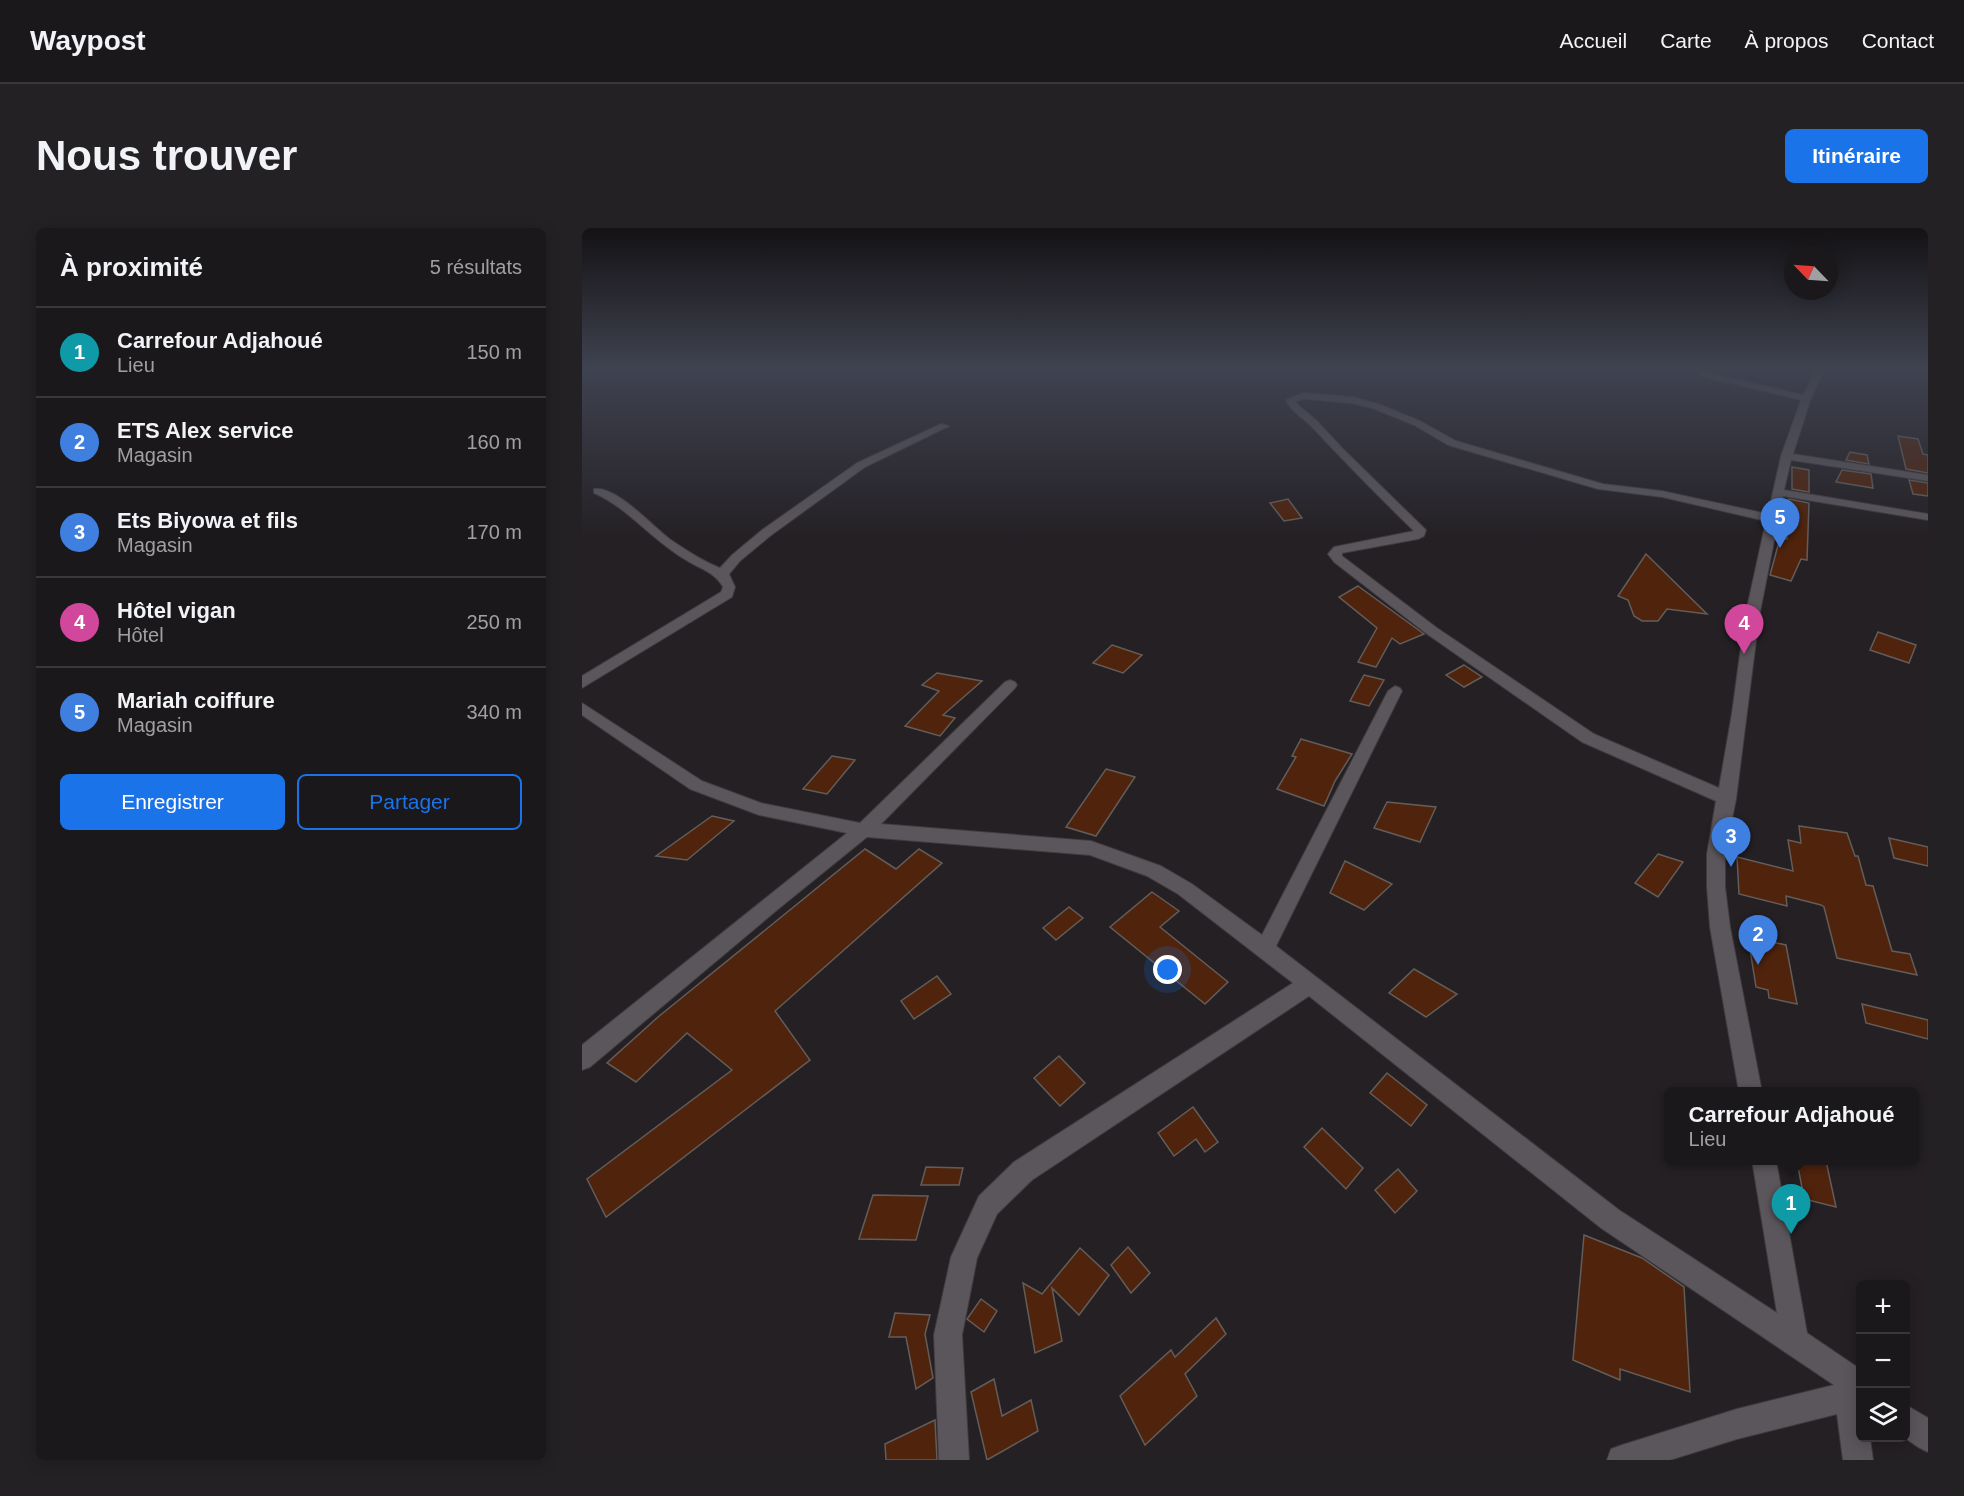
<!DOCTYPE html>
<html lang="fr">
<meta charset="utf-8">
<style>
:root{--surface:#1b181b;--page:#242124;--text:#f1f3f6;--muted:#a0a0a3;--line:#39373a;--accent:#1a73e8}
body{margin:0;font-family:Helvetica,sans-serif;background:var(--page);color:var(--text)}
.controls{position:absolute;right:18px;bottom:18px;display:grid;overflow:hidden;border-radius:9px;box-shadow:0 3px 15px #0003}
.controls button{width:54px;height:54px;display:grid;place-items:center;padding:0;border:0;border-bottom:2px solid var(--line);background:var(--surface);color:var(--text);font:30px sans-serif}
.compass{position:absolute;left:1202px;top:18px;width:54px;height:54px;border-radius:50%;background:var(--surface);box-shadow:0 3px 15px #0003;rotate:295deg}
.you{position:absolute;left:586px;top:742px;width:21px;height:21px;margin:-15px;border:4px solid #fff;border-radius:50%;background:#1a73e8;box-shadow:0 0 0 9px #1a73e833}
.badge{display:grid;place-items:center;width:39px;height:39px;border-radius:50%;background:var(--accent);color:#fff;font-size:20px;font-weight:700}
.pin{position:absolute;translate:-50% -50px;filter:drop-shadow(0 2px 3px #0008)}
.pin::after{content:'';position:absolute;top:32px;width:21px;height:18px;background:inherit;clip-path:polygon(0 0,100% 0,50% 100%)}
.popup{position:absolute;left:1082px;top:859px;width:255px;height:78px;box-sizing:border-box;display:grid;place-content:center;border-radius:9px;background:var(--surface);filter:drop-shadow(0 2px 4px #0005);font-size:20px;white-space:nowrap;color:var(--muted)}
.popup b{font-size:22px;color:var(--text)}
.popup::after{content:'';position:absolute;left:50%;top:100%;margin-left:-12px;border:12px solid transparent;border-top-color:var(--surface)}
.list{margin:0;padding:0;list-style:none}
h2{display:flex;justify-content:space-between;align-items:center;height:78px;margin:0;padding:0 24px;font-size:26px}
h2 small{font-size:20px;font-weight:400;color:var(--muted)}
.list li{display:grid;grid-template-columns:39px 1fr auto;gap:18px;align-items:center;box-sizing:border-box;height:90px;padding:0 24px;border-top:2px solid var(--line)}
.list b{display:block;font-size:22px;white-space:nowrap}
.list p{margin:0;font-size:20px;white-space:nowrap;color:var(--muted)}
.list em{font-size:20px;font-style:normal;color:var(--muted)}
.actions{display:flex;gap:12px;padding:18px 24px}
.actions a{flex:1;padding:14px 0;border:2px solid var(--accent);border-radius:9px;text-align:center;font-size:21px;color:var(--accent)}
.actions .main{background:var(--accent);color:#fff}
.icon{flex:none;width:33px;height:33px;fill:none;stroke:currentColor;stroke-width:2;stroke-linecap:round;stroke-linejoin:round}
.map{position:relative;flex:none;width:1346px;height:1232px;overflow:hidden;border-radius:9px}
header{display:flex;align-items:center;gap:36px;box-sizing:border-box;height:84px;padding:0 30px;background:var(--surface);border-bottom:2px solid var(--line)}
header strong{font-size:28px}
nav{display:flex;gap:33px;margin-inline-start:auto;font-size:21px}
.intro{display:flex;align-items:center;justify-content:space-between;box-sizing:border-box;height:144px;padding:0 36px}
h1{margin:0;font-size:42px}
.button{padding:15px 27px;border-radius:9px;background:var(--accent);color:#fff;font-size:21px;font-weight:700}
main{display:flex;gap:36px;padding:0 36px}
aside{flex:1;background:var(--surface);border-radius:9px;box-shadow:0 3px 15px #0003}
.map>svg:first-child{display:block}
.building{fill:#4f230c;stroke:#635d5a;stroke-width:1.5}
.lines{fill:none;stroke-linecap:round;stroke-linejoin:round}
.minor-casing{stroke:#3f3c3f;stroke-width:2}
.minor{fill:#5b565b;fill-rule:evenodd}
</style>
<header>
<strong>Waypost</strong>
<nav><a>Accueil</a><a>Carte</a><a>À propos</a><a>Contact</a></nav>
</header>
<div class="intro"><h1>Nous trouver</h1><a class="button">Itinéraire</a></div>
<main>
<aside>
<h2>À proximité<small>5 résultats</small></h2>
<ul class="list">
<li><span class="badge" style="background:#0f9aa8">1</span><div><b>Carrefour Adjahoué</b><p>Lieu</p></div><em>150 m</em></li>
<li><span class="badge" style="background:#3f7fe0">2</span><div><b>ETS Alex service</b><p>Magasin</p></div><em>160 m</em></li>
<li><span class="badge" style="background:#3f7fe0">3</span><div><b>Ets Biyowa et fils</b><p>Magasin</p></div><em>170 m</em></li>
<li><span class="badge" style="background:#d1479c">4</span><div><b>Hôtel vigan</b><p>Hôtel</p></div><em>250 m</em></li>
<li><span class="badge" style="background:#3f7fe0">5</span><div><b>Mariah coiffure</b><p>Magasin</p></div><em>340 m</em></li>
</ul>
<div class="actions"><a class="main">Enregistrer</a><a>Partager</a></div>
</aside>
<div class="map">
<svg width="1346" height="1232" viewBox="0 0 1346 1232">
<rect width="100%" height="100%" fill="#242024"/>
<g class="building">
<polygon points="1316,208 1336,211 1341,226 1346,227 1346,245 1324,241"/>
<polygon points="1268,224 1285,227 1287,236 1264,232"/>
<polygon points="1210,239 1227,242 1227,264 1210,261"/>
<polygon points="1260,242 1289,246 1291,260 1254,254"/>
<polygon points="1327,252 1346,255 1346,268 1331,266"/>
<polygon points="706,271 720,290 702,293 688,275"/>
<polygon points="1207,271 1227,275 1225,332 1219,331 1209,353 1188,347 1198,310 1205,311"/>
<polygon points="1064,326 1125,386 1085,381 1076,393 1060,393 1052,388 1046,372 1036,368"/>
<polygon points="776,358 842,406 818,416 810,410 794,439 776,434 795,400 757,369"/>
<polygon points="1296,404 1334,417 1327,435 1288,422"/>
<polygon points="530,417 560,427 541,445 511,435"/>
<polygon points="882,437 900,449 882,459 864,447"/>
<polygon points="355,445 400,453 361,487 373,490 358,508 323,498 357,463 340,457"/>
<polygon points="782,447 802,452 787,478 768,473"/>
<polygon points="719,511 770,526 753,553 742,578 695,561 714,529 710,528"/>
<polygon points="250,528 273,532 245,566 221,561"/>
<polygon points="524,541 553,549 514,608 484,599"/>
<polygon points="805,574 854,579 838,614 792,600"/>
<polygon points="130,588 152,593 105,632 74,628"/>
<polygon points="1217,598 1265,605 1273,628 1276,628 1284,657 1291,658 1310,723 1328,726 1335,747 1255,730 1242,679 1239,677 1204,668 1205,678 1157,666 1155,629 1211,643 1206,612 1219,615"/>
<polygon points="1307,610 1346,619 1346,638 1312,630"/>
<polygon points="283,621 314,641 337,621 360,635 193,783 228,832 24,989 5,951 150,842 105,805 54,854 25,835 76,789"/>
<polygon points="1076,626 1101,634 1076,669 1053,655"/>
<polygon points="763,633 810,656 782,682 748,665"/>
<polygon points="570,664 597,683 578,699 646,754 623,776 528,699"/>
<polygon points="487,679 501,690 474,712 461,700"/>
<polygon points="1166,709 1204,717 1215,776 1187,770 1186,762 1174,759"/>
<polygon points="832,741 875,766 844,789 807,765"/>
<polygon points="355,748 369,766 332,791 319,773"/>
<polygon points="1280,776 1346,792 1346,811 1284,795"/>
<polygon points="477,828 503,855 478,878 452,850"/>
<polygon points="805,845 845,877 829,898 788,865"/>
<polygon points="611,879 636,914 623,924 614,911 592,928 576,905"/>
<polygon points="740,900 781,940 764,961 722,919"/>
<polygon points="1215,933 1244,933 1254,979 1222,971"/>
<polygon points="344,939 381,940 377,957 339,957"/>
<polygon points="816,941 835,963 813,985 793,962"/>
<polygon points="291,967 346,968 334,1012 277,1011"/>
<polygon points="1002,1007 1060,1030 1102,1059 1108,1164 1038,1141 1038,1152 991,1132"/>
<polygon points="546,1019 568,1045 549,1065 529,1037"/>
<polygon points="498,1020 527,1047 497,1087 470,1060 480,1113 453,1125 441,1055 460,1066"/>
<polygon points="399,1071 415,1083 402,1104 385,1091"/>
<polygon points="313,1085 348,1087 343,1106 351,1150 334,1161 324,1109 307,1109"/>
<polygon points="634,1090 644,1106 603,1146 615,1168 563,1217 538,1168 589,1122 593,1129"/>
<polygon points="412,1151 420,1188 449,1172 456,1203 405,1232 389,1164"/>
<polygon points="353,1192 355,1232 304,1232 303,1216"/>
</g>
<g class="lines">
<defs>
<g id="minor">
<path d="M 1114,139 L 1122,139 L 1124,142 L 1132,146 L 1221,167 L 1236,139 L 1244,139 L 1229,170 L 1211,226 L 1346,247 L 1346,253 L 1209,232 L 1202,262 L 1346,286 L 1346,292 L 1201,268 L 1177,389 L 1154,571 L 1143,626 L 1143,659 L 1148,699 L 1180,864 L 1157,864 L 1128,699 L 1125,659 L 1125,626 L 1134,573 L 1000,514 L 845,406 L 752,334 L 746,326 L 752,319 L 832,303 C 797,269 763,234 730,199 C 722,190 709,184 704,172 L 721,165 L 771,169 L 799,177 L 838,193 L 874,213 L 1021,256 L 1080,263 L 1186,286 L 1199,228 L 1219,172 L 1126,150 L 1117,146 ZM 722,171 L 770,175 L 793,181 L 832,197 L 866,217 L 1016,261 L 1080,269 L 1184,293 L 1163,389 L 1150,485 L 1137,560 L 1012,506 L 855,400 L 760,328 L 760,325 L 836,311 L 842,308 L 844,302 L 761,221 L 735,193 L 715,176 L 714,173 Z"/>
<path d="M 359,196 L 367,198 L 283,239 L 188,308 L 158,333 L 147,346 L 153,359 L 150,369 L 0,460 L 0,448 L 139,364 L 141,359 C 133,344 118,341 104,332 C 71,313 45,279 12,265 L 12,261 C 34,257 71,299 89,312 C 105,323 121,333 138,340 L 150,327 L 180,302 L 275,235 Z"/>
<polygon points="428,452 433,454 435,457 433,460 299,596 509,613 579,638 610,656 680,707 806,463 813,458 818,460 820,463 694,718 1037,982 1195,1085 1170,932 1194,932 1225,1105 1278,1141 1278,1210 1288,1210 1291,1232 1261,1232 1255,1186 1155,1211 1088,1232 1025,1232 1029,1221 1040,1217 1155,1181 1252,1157 1019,1000 727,768 450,952 415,986 395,1030 380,1107 387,1232 357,1232 352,1107 369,1029 397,968 432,934 711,755 596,666 565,648 508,627 285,609 195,682 8,839 0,842 0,817 265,605 177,587 108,561 0,487 0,475 120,553 179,575 278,595 423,454"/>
<polygon points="1324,1177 1346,1190 1346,1224 1336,1219 1323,1210"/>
</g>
</defs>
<use href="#minor" class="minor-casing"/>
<use href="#minor" class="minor"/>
</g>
<linearGradient id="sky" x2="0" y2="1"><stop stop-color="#141214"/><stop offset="0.45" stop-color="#3f4250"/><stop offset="1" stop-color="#3f4250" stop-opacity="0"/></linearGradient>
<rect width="1346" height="312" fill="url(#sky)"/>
</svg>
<div class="controls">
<button>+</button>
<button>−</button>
<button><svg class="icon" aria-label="layers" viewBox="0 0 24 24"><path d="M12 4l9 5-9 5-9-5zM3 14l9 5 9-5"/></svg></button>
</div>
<svg class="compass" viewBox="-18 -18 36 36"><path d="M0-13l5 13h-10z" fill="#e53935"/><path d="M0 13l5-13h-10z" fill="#a0a0a3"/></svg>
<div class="you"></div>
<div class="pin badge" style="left:1209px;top:1006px;background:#0f9aa8">1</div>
<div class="popup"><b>Carrefour Adjahoué</b>Lieu</div>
<div class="pin badge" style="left:1176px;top:737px;background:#3f7fe0">2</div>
<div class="pin badge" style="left:1149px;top:639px;background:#3f7fe0">3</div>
<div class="pin badge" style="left:1162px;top:426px;background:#d1479c">4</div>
<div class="pin badge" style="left:1198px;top:320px;background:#3f7fe0">5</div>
</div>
</main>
